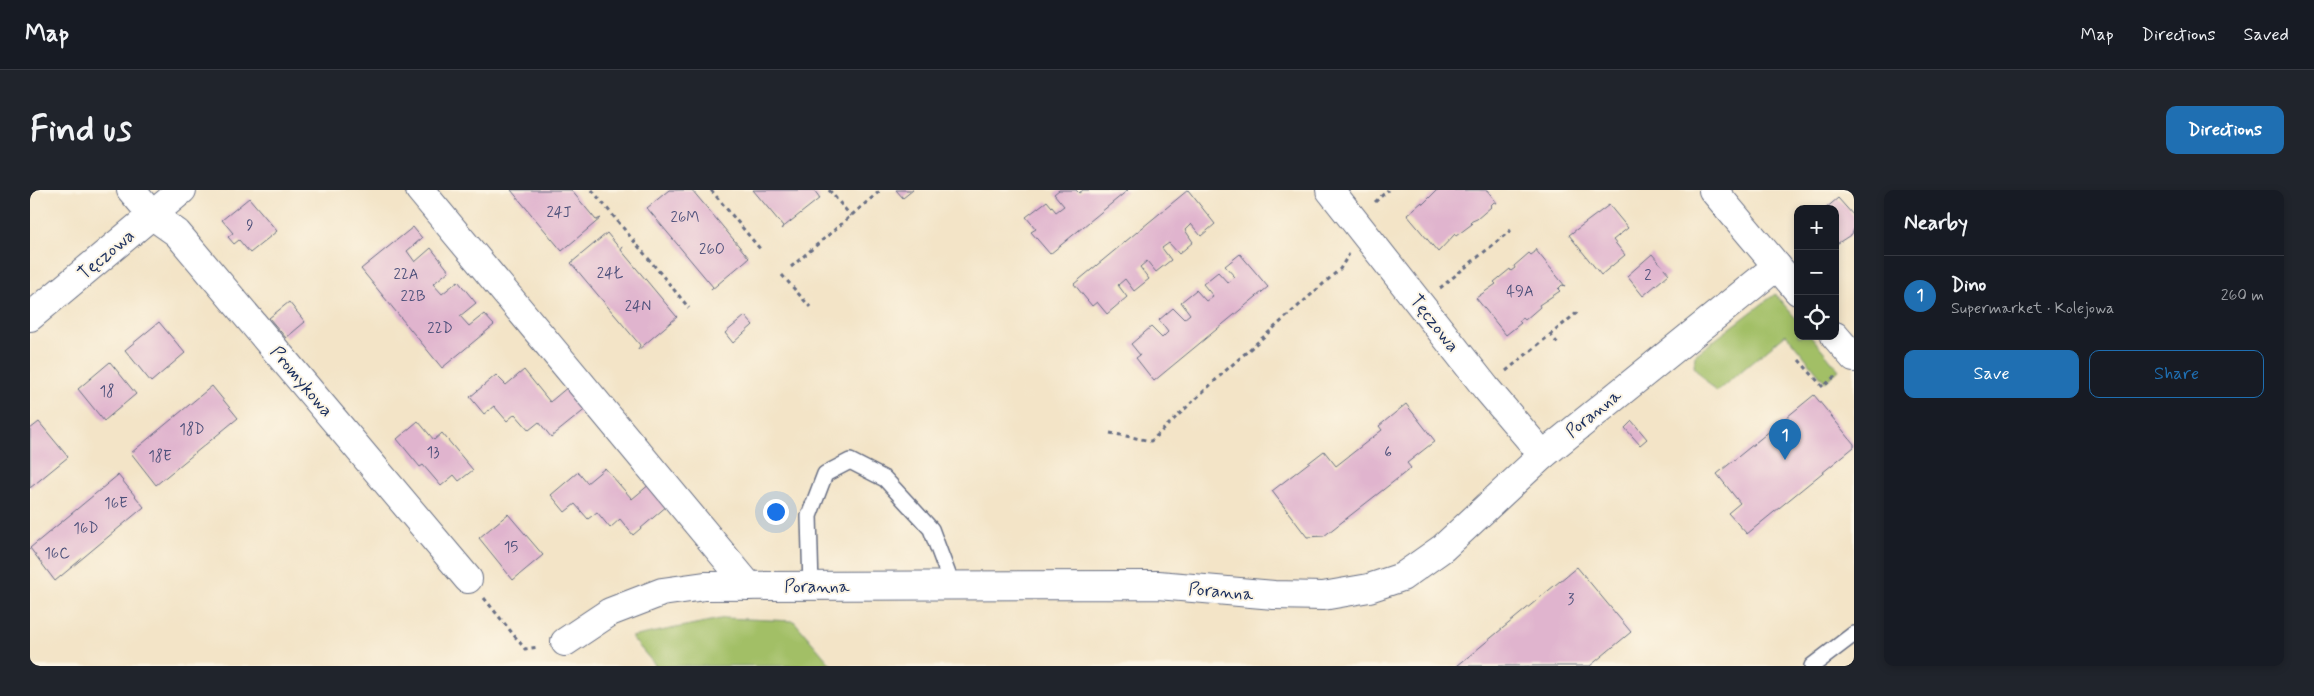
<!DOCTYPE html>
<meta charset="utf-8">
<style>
:root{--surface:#171b24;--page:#20242c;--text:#f1f3f6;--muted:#9ea1a6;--line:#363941;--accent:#1f6fb2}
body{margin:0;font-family:Mynerve,sans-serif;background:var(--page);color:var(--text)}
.controls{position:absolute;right:15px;top:15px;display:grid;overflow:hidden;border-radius:10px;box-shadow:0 2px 8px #0003}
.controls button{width:45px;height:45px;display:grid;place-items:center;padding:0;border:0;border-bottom:1px solid var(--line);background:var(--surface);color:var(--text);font:25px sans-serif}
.you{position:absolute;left:745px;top:321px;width:18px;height:18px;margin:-12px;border:4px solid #fff;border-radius:50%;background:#1a73e8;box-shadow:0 0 0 8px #1a73e833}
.badge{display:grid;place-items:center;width:32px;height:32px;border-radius:50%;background:var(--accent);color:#fff;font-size:16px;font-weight:700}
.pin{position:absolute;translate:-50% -41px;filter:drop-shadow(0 1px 2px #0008)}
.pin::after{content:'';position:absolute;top:26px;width:18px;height:15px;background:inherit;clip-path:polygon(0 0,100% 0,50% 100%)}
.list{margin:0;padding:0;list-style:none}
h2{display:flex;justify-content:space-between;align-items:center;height:65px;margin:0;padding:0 20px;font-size:21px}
h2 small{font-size:16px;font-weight:400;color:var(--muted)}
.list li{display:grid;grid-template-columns:32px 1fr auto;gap:15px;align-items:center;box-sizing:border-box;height:80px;padding:0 20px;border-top:1px solid var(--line)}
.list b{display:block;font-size:19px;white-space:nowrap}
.list p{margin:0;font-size:16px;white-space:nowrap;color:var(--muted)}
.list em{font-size:16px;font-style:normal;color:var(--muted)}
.actions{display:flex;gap:10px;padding:15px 20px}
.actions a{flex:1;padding:11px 0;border:1px solid var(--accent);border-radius:10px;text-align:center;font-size:18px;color:var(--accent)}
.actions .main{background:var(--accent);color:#fff}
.icon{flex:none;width:28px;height:28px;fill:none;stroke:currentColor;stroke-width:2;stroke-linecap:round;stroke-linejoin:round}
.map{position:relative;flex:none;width:1824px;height:476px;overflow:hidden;border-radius:10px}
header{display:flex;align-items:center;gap:30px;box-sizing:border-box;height:70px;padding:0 25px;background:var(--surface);border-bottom:1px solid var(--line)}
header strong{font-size:24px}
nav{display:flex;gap:28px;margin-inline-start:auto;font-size:18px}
.intro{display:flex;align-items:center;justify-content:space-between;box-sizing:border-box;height:120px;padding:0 30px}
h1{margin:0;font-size:35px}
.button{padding:12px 22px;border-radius:10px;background:var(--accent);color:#fff;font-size:18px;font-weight:700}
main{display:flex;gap:30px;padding:0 30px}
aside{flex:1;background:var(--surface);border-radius:10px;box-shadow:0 2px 8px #0003}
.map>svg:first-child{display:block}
.green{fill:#a2bf66;stroke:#5e7762}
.building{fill:#e0b4ce}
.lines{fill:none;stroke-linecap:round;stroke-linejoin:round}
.service-casing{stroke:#676e83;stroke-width:18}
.minor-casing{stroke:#676e83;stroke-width:30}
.path{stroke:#676e83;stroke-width:3;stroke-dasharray:4 4;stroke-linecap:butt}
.service{stroke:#fff;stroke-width:15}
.minor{stroke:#fff;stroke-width:28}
.labels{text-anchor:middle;stroke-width:4;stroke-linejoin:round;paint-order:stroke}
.number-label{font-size:15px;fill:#4c507a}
.street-label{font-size:18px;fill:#1b2f5e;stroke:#fcf5e5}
</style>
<header>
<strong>Map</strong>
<nav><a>Map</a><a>Directions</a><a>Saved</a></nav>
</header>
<div class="intro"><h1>Find us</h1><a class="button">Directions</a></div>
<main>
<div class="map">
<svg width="1824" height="476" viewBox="0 0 1824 476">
<rect width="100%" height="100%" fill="#fcf5e5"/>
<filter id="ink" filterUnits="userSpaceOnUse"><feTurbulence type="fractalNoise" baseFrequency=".02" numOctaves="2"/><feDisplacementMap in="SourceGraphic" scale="10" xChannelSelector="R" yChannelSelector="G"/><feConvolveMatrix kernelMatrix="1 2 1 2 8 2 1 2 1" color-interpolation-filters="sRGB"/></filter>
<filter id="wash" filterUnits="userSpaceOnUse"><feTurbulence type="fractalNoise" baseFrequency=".0096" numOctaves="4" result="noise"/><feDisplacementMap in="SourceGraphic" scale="20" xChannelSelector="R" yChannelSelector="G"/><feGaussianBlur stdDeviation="1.12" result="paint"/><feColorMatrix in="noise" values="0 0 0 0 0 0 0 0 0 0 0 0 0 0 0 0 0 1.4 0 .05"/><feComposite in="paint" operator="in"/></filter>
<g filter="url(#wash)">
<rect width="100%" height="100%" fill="#f3e4c7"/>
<g class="green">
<polygon points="1745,104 1768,131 1768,146 1781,146 1809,180 1795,192 1756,144 1686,202 1664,177 1665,165"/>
<polygon points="695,428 764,431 802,476 626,476 601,447"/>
</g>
<g id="blocks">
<g class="building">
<polygon points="481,0 541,0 566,30 571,28 532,61"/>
<polygon points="639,0 662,0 719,68 681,100 683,97 617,18"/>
<polygon points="723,0 784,0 790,8 751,39 753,36"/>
<polygon points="866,0 883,0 873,8"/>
<polygon points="1029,0 1046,0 1049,3 1053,0 1098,0 1020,64 1001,42 1006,39 996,27 1017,11 1026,22 1034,16 1024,4"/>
<polygon points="1158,0 1185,34 1171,46 1161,34 1155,40 1163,52 1149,64 1139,53 1132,58 1141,70 1126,82 1117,71 1110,77 1119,89 1104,101 1095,89 1088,95 1097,107 1077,124 1067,112 1062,116 1044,94"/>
<polygon points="1407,0 1457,0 1467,13 1464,12 1460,16 1461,17 1447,29 1440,32 1442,34 1426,46 1425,44 1408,62 1377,25 1392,12 1393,14"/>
<polygon points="219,8 247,41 220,63 209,50 204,54 198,47 203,43 192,30"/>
<polygon points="1808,8 1824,26 1824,39 1822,44 1805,55 1805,19 1795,19"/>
<polygon points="1579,15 1598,38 1583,50 1595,65 1571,85 1539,45"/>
<polygon points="383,37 392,48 377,61 385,72 401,58 419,81 403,94 412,104 428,91 446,113 430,126 439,136 454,124 464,135 412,178 331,79"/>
<polygon points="577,43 590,59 593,57 591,60 647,127 608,160 610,155 541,73"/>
<polygon points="1505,59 1535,96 1532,95 1528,99 1530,101 1509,115 1510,117 1495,130 1493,128 1489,131 1491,133 1476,145 1446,108 1466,94 1464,92 1480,79 1481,81 1485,78 1484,76 1499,63 1501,65 1505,62"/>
<polygon points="1210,64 1238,97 1124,191 1106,168 1110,165 1101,154 1121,137 1132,148 1138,142 1129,130 1143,118 1154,129 1160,124 1151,112 1166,100 1176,111 1183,106 1173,94 1188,82 1198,93 1205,87 1195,76"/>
<polygon points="1622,64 1639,84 1613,106 1597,86"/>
<polygon points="259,112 275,132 256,148 239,128"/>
<polygon points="715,126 723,135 703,153 695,143"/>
<polygon points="129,132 155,163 121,192 95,160"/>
<polygon points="80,172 106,204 74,231 48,199"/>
<polygon points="494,180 520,212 539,196 557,218 521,247 509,232 499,240 485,224 477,231 464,216 454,224 440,207 466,185 476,195"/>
<polygon points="182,196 208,228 126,295 101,263"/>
<polygon points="1784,205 1824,254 1824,257 1717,344 1698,323 1710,313 1687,284"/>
<polygon points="1376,214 1405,251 1377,273 1381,278 1294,346 1277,347 1242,301 1294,261 1306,276 1352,240 1349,236"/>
<polygon points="388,231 404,250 412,243 443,280 429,291 424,285 411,296 393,275 390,277 367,249"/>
<polygon points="1602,231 1617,249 1610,255 1595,238"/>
<polygon points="9,232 38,267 0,298 0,239"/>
<polygon points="575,278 602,309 620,294 638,315 603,345 590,329 580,338 567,322 558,329 545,314 535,322 521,305 548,282 557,293"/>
<polygon points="88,285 114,317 25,391 0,358"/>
<polygon points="478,324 513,365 483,390 449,348"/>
<polygon points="1547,377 1601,442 1560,476 1427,476"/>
</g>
</g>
</g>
<g filter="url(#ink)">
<use href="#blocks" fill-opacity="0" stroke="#676e83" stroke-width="1"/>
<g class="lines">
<defs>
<g id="service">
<polyline points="781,397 779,326 795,284 820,271 855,289 901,339 922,395"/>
<polyline points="1782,476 1824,444"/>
</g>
<g id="minor">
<polyline points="101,0 123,26 147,43 438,389"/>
<polyline points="390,0 719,396"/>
<polyline points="1300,0 1456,198 1513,265"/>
<polyline points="1683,0 1768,101"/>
<polyline points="0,127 152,0"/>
<polyline points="1805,146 1824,168"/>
<polyline points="535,452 580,422 632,402 675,396 1128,395 1244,405 1293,406 1339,398 1372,387 1413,358 1513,265 1747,76"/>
</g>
</defs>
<use href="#service" class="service-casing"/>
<use href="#minor" class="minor-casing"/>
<g class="path">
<polyline points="562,0 659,118"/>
<polyline points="681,0 731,60"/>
<polyline points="799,0 821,26"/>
<polyline points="1345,12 1358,0"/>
<polyline points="761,77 851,0"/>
<polyline points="752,85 780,117"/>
<polyline points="1410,98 1481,40"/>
<polyline points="1520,144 1529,155"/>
<polyline points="1769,170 1793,197 1805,186"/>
<polyline points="1476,181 1549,121"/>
<polyline points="1080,243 1121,251 1193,183 1310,79 1319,64"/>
<polyline points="454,408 495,459 509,457"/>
</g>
<use href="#service" class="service"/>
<use href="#minor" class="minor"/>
</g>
</g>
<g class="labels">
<g class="number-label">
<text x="529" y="27">24J</text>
<text x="655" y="32">26M</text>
<text x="220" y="40">9</text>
<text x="682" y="64">26O</text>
<text x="580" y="88">24Ł</text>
<text x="376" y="89">22A</text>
<text x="1618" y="90">2</text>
<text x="1490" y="106">49A</text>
<text x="383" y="111">22B</text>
<text x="608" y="121">24N</text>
<text x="410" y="143">22D</text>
<text x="77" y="206">18</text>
<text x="162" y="244">18D</text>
<text x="403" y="267">13</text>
<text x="1358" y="267">6</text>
<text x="130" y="271">18E</text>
<text x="86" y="318">16E</text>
<text x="56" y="343">16D</text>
<text x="481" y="362">15</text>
<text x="27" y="368">16C</text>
<text x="1541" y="414">3</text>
</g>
<g class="street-label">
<text transform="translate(76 64) rotate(-40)" y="6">Tęczowa</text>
<text transform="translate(1405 133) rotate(52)" y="6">Tęczowa</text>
<text transform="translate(272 191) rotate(50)" y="6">Promykowa</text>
<text transform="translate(1563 223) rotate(-39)" y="6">Poranna</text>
<text x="787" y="402">Poranna</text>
<text transform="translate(1191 401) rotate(5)" y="6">Poranna</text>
</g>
</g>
</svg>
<div class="controls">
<button>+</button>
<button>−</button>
<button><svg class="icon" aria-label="locate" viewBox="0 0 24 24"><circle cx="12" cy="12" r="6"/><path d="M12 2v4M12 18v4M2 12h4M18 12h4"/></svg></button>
</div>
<div class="you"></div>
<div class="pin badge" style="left:1755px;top:270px">1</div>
</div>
<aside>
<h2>Nearby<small></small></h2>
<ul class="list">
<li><span class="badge">1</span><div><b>Dino</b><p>Supermarket · Kolejowa</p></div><em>260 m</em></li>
</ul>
<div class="actions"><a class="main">Save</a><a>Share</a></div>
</aside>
</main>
